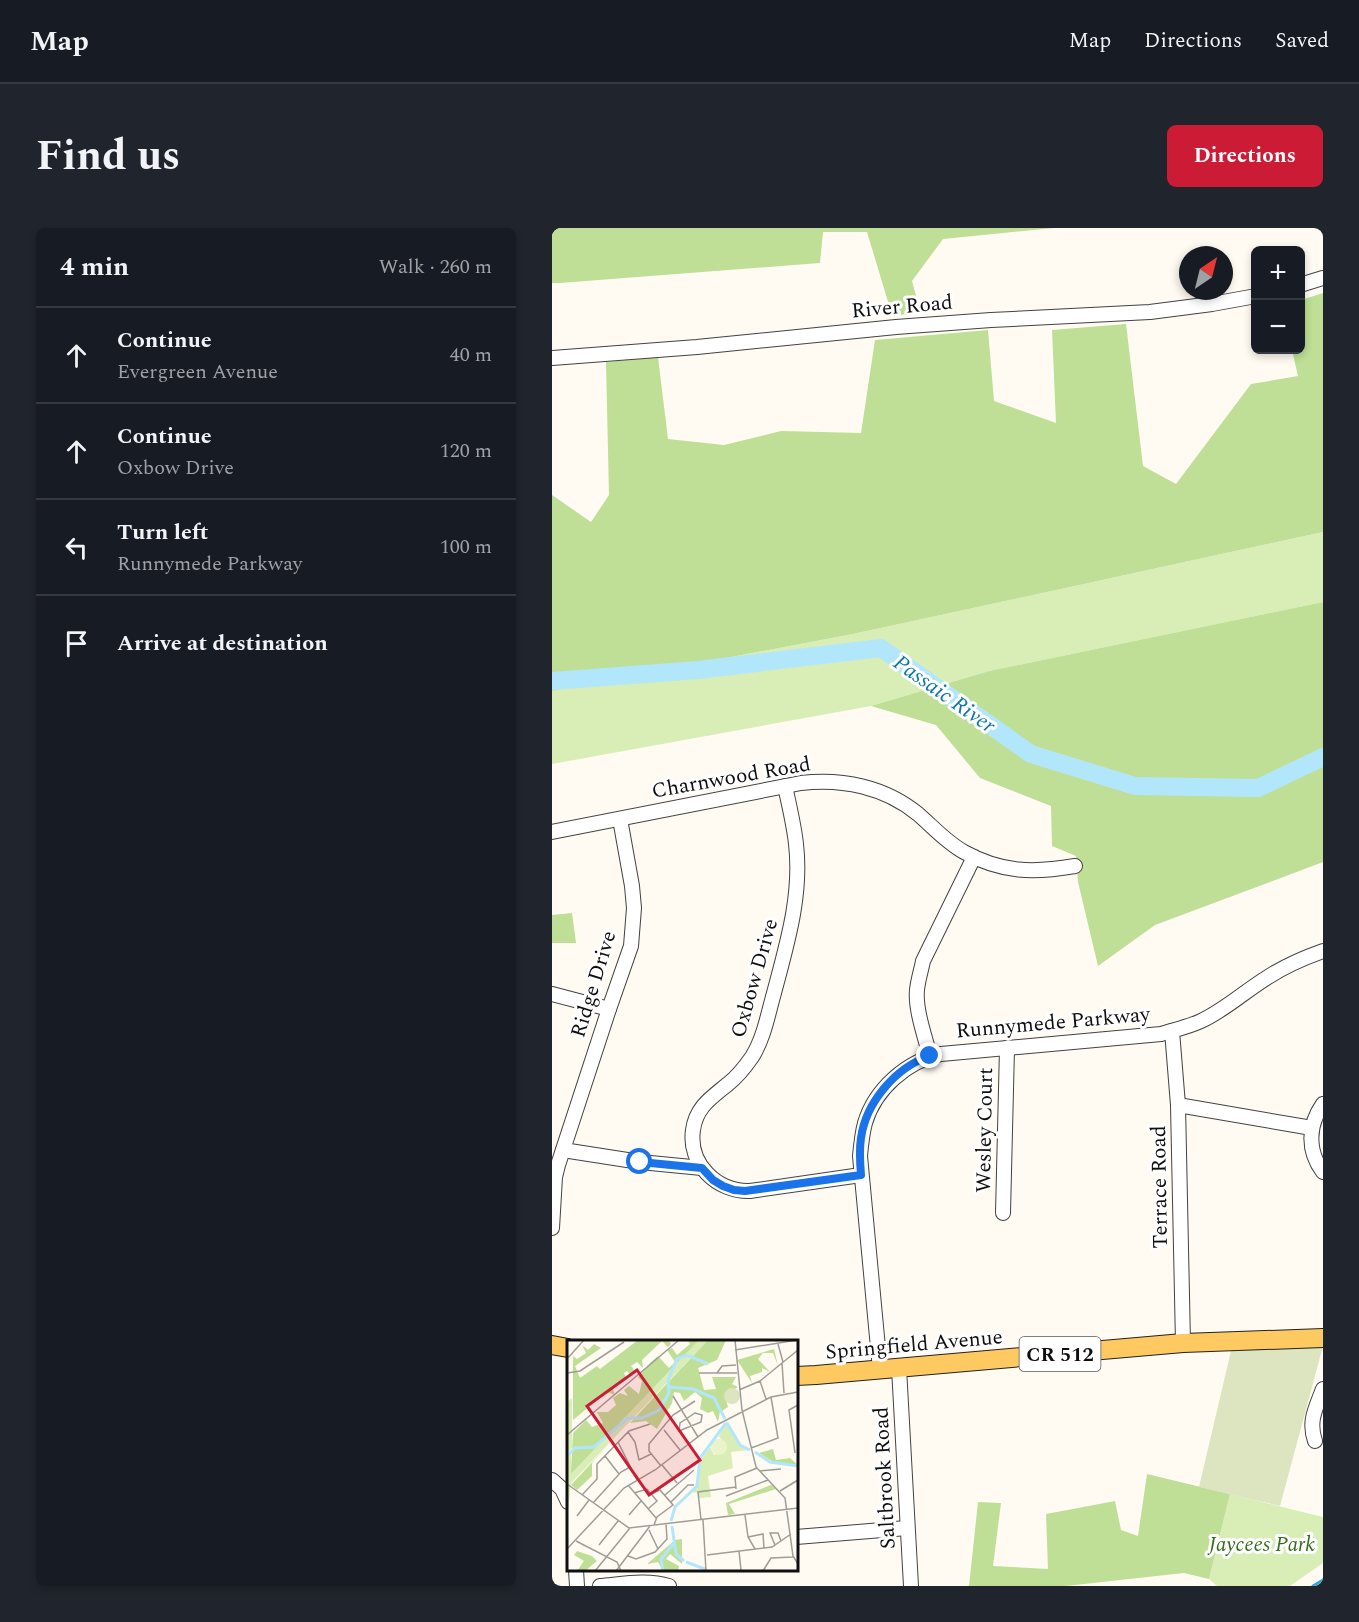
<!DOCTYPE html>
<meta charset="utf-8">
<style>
:root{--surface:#171b24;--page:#20242c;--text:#f1f3f6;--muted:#9ea1a6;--line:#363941;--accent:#cb1b35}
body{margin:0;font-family:Spectral,serif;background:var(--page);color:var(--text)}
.controls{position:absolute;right:18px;top:18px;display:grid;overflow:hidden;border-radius:9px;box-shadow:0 3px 9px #0003}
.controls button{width:54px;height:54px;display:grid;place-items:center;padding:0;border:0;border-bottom:2px solid var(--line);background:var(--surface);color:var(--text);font:30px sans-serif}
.compass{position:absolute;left:627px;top:18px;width:54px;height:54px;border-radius:50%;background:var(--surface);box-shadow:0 3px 9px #0003;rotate:35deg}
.stop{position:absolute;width:18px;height:18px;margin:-14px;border:4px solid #1a73e8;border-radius:50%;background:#fff}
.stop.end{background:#1a73e8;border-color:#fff;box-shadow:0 2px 6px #0008}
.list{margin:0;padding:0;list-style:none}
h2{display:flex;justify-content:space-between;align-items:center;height:78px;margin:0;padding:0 24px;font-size:26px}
h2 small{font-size:20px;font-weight:400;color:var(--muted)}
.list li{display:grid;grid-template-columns:39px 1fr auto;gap:18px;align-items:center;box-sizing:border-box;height:96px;padding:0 24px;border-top:2px solid var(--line)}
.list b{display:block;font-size:22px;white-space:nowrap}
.list p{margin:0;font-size:20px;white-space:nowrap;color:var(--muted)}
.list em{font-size:20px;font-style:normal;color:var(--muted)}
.icon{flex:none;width:33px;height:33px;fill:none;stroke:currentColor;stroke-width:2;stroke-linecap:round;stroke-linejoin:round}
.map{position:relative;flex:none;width:771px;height:1358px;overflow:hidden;border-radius:9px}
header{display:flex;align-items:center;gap:36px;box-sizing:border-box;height:84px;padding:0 30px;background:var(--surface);border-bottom:2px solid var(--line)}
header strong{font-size:28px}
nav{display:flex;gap:33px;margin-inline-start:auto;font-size:21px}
.intro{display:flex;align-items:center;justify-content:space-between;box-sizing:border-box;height:144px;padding:0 36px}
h1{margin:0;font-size:42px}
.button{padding:15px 27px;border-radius:9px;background:var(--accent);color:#fff;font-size:21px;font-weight:700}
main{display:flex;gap:36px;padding:0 36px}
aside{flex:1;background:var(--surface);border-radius:9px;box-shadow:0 3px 9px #0003}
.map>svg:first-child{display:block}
.green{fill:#d9edb7}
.forest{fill:#bedf95}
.cemetery{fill:#dce4c0}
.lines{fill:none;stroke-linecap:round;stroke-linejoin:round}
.stream{stroke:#33a6d8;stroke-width:3}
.river{stroke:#b2e7fb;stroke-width:18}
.minor-casing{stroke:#424242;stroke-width:16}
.major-casing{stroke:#202020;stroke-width:20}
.minor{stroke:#fff;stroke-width:14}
.major{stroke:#ffc962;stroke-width:18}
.route{stroke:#1a73e8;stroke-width:8}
.labels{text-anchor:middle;stroke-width:6;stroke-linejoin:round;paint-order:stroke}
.shield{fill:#fff;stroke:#575757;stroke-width:1.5}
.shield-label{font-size:20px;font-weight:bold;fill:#0f0f0f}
.street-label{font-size:21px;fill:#0f0f0f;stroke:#fff}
.park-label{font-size:21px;font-style:italic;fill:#336d19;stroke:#fff}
.water-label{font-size:22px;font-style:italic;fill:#0d77ac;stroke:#fff}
.inset-river{fill:none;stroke:#b2e7fb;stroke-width:3}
.inset-road{fill:none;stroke:#9f9d97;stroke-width:1.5}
.view{fill:#cb1b35;fill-opacity:0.15;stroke:#cb1b35;stroke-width:3}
.inset-edge{fill:none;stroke:#0f0f0f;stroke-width:3}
</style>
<header>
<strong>Map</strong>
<nav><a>Map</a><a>Directions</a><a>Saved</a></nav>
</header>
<div class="intro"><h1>Find us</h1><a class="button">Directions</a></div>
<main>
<aside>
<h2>4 min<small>Walk · 260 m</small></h2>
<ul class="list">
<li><svg class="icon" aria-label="ahead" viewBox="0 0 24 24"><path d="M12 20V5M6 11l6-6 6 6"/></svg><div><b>Continue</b><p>Evergreen Avenue</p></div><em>40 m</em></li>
<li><svg class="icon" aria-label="ahead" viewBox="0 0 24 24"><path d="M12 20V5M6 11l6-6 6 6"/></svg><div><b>Continue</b><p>Oxbow Drive</p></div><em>120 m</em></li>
<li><svg class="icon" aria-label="left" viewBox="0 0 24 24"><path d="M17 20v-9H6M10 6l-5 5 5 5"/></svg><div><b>Turn left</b><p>Runnymede Parkway</p></div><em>100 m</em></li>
<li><svg class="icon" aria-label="arrive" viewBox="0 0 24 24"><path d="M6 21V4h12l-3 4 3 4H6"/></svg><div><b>Arrive at destination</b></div></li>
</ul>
</aside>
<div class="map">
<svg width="771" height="1358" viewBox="0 0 771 1358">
<rect width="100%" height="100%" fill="#fffbf2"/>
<g class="green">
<polygon points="771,304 771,374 437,443 319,478 0,536 0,463 301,406"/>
<polygon points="678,1266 771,1289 771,1335 738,1358 665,1358 657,1351"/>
</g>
<g class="forest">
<polygon points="0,0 502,0 391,11 360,53 369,86 340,87 315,4 271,4 268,35 8,55 0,55"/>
<polygon points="771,65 771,304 301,406 0,463 0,267 39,294 57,267 54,134 106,129 116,211 172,217 229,203 309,205 323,112 436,102 442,173 504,195 500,102 574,96 591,238 624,256 699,156 746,148 740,122 748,122 749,72"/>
<polygon points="771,374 771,634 603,697 546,738 526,654 524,628 500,618 499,578 428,550 384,497 319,478 437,443"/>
<polygon points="20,685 24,715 0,715 0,687"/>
<polygon points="595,1246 678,1266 657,1351 632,1345 514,1358 417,1358 426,1274 449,1275 441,1338 496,1341 494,1286 563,1273 569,1302 586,1308"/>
</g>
<polygon class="cemetery" points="771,1118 728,1278 647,1259 679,1123"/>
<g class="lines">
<polyline class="stream" points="761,1358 771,1352"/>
<polyline class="river" points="0,453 146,442 329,420 479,526 583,558 706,560 771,529"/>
<defs>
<g id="minor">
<polyline points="748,57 771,50"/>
<polyline points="0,130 145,119 344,99 439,92 598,84 660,76 704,68"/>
<path d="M 233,558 C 237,577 242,597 244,616 C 250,667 235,716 222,765 C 216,786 212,810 200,829 C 193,839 185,849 176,856 C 159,870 144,879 141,902 C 136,936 165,964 198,963 L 309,947"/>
<path d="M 0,604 L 249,555 C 290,550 333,559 366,586 C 381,599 394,614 412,624 C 450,645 482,645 523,638"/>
<polyline points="0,766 57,781"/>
<polyline points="620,803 626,877 631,1115"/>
<path d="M 378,828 C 373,809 363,781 365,762 C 366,752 369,743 371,733 L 422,629"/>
<path d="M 771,876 C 756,897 755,923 771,944"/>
<polyline points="626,877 760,900"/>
<polyline points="11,922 88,934 150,940"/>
<polyline points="451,985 455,820"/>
<polyline points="0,1000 3,949 6,937 57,781 79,718 82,680 80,658 68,591"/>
<polyline points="347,1140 359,1358"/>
<path d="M 328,1141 L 308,928 C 309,917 310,906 313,895 C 323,861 355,833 389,826 L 609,806 C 622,802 636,799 649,793 C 673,782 693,763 716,749 C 733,738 751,730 771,723"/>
<path d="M 763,1213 C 756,1193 764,1180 771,1161"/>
<polyline points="0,1252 10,1261 16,1274"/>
<polyline points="244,1309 355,1300"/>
<polyline points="24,1342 25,1358"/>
<path d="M 48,1358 C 71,1356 95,1351 117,1358"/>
</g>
<g id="major">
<polyline points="0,1117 16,1120"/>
<polyline points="244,1148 264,1147 631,1115 771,1110"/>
</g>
</defs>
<use href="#minor" class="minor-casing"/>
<use href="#major" class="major-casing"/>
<use href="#minor" class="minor"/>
<use href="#major" class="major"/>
</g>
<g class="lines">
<path class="route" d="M 88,934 L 150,940 L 161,952 L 171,958 L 182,962 L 193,963 L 309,947 C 308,935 307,922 309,910 C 314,874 344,839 378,828"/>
</g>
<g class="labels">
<rect class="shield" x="467.5" y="1109" width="81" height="34" rx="4.5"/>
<g class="shield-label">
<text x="508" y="1133">CR 512</text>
</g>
<g class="street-label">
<text transform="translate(350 78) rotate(-5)" y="7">River Road</text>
<text transform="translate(179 549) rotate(-10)" y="7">Charnwood Road</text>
<text transform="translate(202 750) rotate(-74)" y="7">Oxbow Drive</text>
<text transform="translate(41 756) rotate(-73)" y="7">Ridge Drive</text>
<text transform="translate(501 794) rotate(-5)" y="7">Runnymede Parkway</text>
<text transform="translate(432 902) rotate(-89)" y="7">Wesley Court</text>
<text transform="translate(607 959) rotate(-91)" y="7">Terrace Road</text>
<text transform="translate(362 1116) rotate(-5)" y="7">Springfield Avenue</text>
<text transform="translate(332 1250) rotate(-93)" y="7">Saltbrook Road</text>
</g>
<g class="park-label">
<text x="710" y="1323">Jaycees Park</text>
</g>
<g class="water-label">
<text transform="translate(393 465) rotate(35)" y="8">Passaic River</text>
</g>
</g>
<g transform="translate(15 1112)">
<rect width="231" height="231" fill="#fffbf2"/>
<path d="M 132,0 L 141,0 L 4,143 L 0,181 L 0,120 L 4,113 L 5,133 ZM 5,58 L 5,108 L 0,113 L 0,62 ZM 160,81 L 175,106 L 183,110 L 164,112 L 166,128 L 141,136 L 144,157 L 132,158 L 132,153 L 125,152 L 132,143 L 133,121 L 143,107 L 147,115 L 158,106 L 152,96 Z" fill="#d9edb7"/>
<path d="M 71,0 L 102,0 L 104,4 L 101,7 L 95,1 L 75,20 L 76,28 L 70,22 L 64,26 L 68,31 L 63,35 L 60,31 L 57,33 L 59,38 L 46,49 L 48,55 L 40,52 L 6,80 L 6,16 L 10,19 L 19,13 L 15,5 L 21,10 L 27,4 L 34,8 L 8,26 L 13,38 L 30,26 L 33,29 ZM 121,0 L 132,0 L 4,134 L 6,93 L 19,80 L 25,87 L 36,83 L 30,72 L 41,72 L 49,65 L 46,58 L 53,53 L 61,56 L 57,50 L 62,46 L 72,54 L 75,41 L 71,37 L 83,23 L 91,16 L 102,28 L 108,22 L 100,10 L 105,8 L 110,15 L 123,4 ZM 141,0 L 159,0 L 150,20 L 131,28 L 137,50 L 149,49 L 145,37 L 169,37 L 165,44 L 171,47 L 158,56 L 161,67 L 155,71 L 159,78 L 153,72 L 151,82 L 146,71 L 141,73 L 133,69 L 135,58 L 128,52 L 117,61 L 113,53 L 107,52 L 105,63 L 90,89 L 79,81 L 63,83 ZM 207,9 L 211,26 L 206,13 L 196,13 L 191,19 L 203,32 L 195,28 L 195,32 L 183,36 L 185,43 L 170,20 ZM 41,105 L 25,123 L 25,136 L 10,150 L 4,145 ZM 206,109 L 209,120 L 223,118 L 231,125 L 208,123 L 192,113 ZM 204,145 L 209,149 L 162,164 L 168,174 L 161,175 L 159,163 ZM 115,199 L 115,224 L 103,214 L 99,219 L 112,226 L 111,231 L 96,231 L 91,222 L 80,224 L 108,200 ZM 10,211 L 25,216 L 30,221 L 18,231 L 10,231 L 17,221 L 7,215 Z" fill="#bedf95"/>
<path d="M157 56a8 8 0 1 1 16 0a8 8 0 1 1-16 0Z" fill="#dce4c0"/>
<path d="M144 107a8 8 0 1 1 16 0a8 8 0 1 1-16 0Z" fill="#e9f4ca"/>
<path class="inset-river" d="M 102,47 L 126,49 L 147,58 L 158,79M 160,83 L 173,105 L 183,110M 188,112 L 203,122 L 231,126M 0,116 L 8,108 L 27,107 L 61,78 L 75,78 L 92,70 L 102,53 L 101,41 L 110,19 L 120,15 L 141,24M 104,181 L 108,167 L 130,146 L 133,118 L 159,83M 105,186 L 109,214 L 117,221M 119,222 L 138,229M 96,231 L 94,219 L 107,203"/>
<path class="inset-road" d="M 168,0 L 175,70M 211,4 L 216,22M 168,10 L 230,0M 0,19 L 17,0M 215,23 L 217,53M 0,33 L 13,31 L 57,2M 132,33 L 170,33M 150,33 L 155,26 L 169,25M 193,41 L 199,59M 172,50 L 193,41 L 231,10M 106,56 L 131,97M 175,70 L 189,127 L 218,158 L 226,216 L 231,224M 128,73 L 135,75 L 134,82 L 112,91 L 113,83 ZM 97,90 L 113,110M 61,92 L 68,102 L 72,120 L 84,114M 0,95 L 112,0M 51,102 L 70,140M 184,108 L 211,98 L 204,57M 228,113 L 222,70 L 231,65M 38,116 L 52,134M 95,125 L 110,143M 94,126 L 82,111 L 82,104 L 106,75 L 128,61M 193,131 L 214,129M 0,144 L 62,188 L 231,168M 61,145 L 89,178M 169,149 L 168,137 L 190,128M 213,151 L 231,140M 67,153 L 80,149 L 90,161 L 81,169M 84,154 L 93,150 L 106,165 L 90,177 L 87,185M 15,155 L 30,139 L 30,124 L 62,91 L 83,84M 98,155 L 127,130M 159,156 L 201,140M 104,162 L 121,145 L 127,145M 26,163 L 54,132 L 63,127M 62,175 L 74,161M 178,175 L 181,197 L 188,209M 10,176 L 22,160M 134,180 L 131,152 L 169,147M 136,180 L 139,231M 82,190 L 91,209M 181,197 L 196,194 L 197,208M 9,201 L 50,222 L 54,231M 32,205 L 51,181M 208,205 L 203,193 L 211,193 L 214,201M 0,209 L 57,148 L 88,130 L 140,90 L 204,57 L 231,52M 172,211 L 174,230M 140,215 L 205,207 L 224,194M 61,216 L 69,219 L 88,212 L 100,199 L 99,184M 28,231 L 63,188M 49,231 L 83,186M 196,231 L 204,218 L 226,217"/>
<path class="view" d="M 70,30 L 133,120 L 82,155 L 20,66 Z"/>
<rect width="231" height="231" class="inset-edge"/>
</g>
</svg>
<div class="controls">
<button>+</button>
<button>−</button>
</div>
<svg class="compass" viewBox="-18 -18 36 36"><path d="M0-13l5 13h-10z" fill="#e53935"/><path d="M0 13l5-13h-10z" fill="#9ea1a6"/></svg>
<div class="stop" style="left:88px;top:934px"></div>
<div class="stop end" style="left:378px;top:828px"></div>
</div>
</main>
